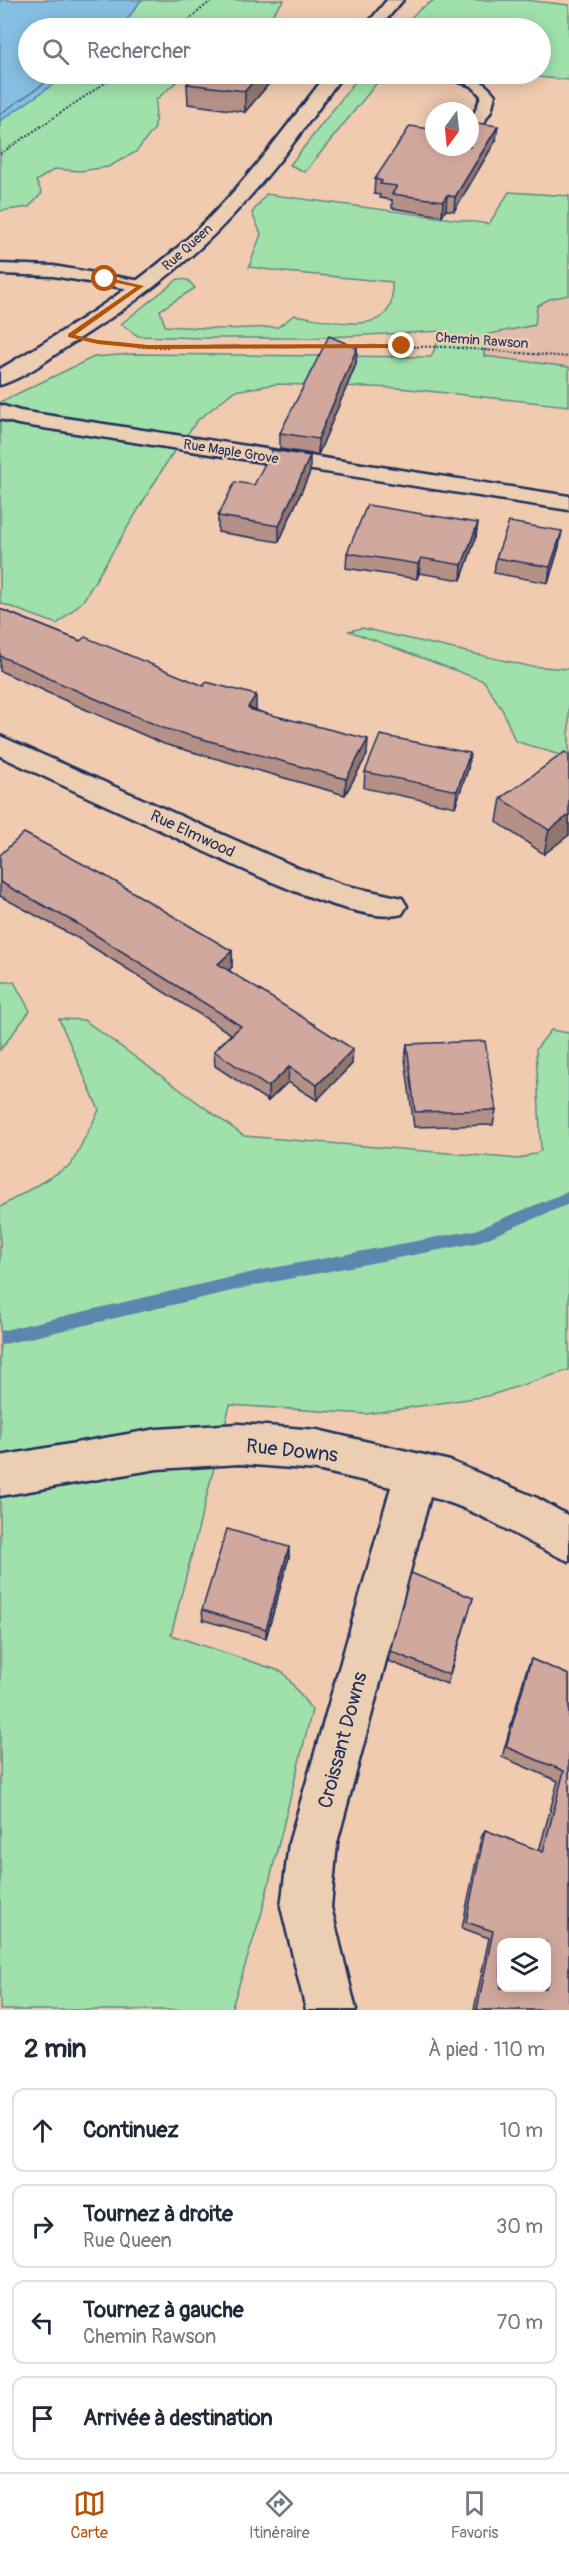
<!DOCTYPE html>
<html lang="fr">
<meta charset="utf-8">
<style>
:root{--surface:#fff;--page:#f6f6f7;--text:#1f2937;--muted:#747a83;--line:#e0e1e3;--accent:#b45309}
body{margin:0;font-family:Pangolin,sans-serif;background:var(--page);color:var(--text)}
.controls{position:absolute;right:18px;bottom:18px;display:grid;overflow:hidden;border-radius:12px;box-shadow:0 3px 15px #0003}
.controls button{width:54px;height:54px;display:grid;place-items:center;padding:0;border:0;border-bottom:2px solid var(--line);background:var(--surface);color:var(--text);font:30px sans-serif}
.compass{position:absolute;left:425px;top:102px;width:54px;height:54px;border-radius:50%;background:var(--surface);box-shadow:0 3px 15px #0003;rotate:195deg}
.stop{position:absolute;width:18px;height:18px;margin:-14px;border:4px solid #b45309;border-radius:50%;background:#fff}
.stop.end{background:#b45309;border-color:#fff;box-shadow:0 2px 6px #0008}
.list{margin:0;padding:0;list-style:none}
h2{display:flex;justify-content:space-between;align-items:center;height:78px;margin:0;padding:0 24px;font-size:26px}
h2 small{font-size:20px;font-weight:400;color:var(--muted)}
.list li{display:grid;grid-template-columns:39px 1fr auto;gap:18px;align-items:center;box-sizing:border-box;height:84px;margin:0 12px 12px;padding:0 12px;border:2px solid var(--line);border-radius:12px}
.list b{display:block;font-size:22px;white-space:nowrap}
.list p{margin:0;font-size:20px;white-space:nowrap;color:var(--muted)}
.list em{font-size:20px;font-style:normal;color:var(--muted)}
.icon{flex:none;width:33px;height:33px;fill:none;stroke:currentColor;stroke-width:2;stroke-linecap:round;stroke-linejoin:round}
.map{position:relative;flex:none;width:569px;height:2010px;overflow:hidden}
.search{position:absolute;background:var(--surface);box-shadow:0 3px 15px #0003;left:18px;right:18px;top:18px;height:66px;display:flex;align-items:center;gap:15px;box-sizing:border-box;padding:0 21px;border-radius:33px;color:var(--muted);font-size:22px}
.sheet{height:462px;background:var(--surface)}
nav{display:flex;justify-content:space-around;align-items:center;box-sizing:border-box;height:84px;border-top:2px solid var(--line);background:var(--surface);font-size:16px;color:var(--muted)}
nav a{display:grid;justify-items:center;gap:3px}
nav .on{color:var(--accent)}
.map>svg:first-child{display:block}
.built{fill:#e3bda8}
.green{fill:#a0e1ab;stroke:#5e8884;stroke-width:1.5}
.water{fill:#85c0e4;stroke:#5b86ae;stroke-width:1.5}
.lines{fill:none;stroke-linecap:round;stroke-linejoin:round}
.shore{stroke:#456994;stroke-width:1.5}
.stream{fill:#5b86ae;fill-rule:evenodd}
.service-casing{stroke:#1b2f5e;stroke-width:5}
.minor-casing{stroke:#1b2f5e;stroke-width:5}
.primary-casing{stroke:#1b2f5e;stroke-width:5}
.path{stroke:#1b2f5e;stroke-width:2;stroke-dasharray:2 2;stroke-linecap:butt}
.service{fill:#ecceb2;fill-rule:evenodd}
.minor{fill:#ecceb2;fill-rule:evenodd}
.primary{fill:#ecceb2;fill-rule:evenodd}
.wall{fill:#b49087;stroke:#1b2f5e;stroke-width:1.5}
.shaded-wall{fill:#92766e;stroke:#1b2f5e;stroke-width:1.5}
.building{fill:#d1a89d;stroke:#1b2f5e;stroke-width:1.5;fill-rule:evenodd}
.route{fill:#b45309}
.labels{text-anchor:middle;stroke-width:4.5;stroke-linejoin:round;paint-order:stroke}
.far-street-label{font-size:14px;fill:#1b2f5e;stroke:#ecceb2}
.street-label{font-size:16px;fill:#1b2f5e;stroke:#ecceb2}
.near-street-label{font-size:20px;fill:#1b2f5e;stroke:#ecceb2}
</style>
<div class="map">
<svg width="569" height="2010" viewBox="0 0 569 2010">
<rect width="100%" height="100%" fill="#f0cbb0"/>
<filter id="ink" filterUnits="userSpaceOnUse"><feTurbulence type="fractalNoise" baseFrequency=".0167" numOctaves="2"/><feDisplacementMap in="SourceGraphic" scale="12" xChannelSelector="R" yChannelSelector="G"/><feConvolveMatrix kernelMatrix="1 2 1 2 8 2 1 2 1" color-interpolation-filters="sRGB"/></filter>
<g filter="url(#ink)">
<polygon class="built" points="569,295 569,367 484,357 484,335 535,325 537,306 549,299"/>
<g class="green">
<polygon points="141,0 284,0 261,28 121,28"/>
<polygon points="434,0 524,0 569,5 569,80 506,74 540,74 540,28 400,28 420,9"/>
<polygon points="68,74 185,74 156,100 155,128 136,152 108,167 80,171 55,169 36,181 42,193 29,207 0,211 0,121"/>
<polygon points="361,74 384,74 305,172 290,165"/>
<path d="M 509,192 L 569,196 L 569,295 L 549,299 L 537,306 L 535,325 L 484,335 L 484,356 L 569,367 L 569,406 L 399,388 L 277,384 L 234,391 L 198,420 L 170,457 L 83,601 L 57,624 L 0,603 L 0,402 L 94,357 L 132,354 L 431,357 L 443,331 L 308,338 L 203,338 L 138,336 L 121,324 L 178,279 L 188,280 L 195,288 L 160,310 L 165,326 L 222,329 L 278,327 L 294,315 C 320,318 378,336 390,306 C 393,300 392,289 392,282 L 285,272 L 249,267 L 261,234 L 252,213 L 266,194 L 489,224 Z"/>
<polygon points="362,628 528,666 569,669 569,758 515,741 503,711 484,681 349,631"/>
<polygon points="0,982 14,982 30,1011 0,1050"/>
<polygon points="59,1019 84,1020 244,1136 519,1159 541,1151 536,1049 551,1030 569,1033 569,1370 488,1396 366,1414 230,1405 171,1635 283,1672 312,1710 261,1915 231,2010 0,2010 0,1207 71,1165 99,1110"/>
</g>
<polygon class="water" points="0,0 141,0 121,28 28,28 28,74 68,74 0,121"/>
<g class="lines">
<polyline class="shore" points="0,114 58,74"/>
<polygon class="stream" points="569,1191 569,1204 476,1243 262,1284 0,1345 0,1331 262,1270 475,1230"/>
<defs>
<g id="service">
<path d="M 442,74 C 464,72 481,77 495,95 L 491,111 L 479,130 L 470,130 C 470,119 478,107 481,96 L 472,86 L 444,77 Z"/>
<polygon points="0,264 53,266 141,281 149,286 141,291 53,276 0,274"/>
</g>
<g id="minor">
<polygon points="0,405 20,411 569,496 569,510 18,424 0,419"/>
<path d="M 0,736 L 298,868 L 343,885 L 402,898 L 407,906 L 402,914 C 355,928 206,852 158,829 C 105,805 53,781 0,756 Z"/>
<path d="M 239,1424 L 317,1430 L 450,1461 L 537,1498 L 569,1516 L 569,1561 C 522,1542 481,1509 430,1497 L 337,1843 L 331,1907 L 356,2010 L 306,2010 L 281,1907 L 289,1843 L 391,1487 L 317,1470 L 239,1464 L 157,1469 L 0,1496 L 0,1456 L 157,1429 Z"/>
</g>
<g id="primary">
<polygon points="387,0 403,0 379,28 364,28"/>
<path d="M 327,74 L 343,74 C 301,134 256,196 202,246 C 162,283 117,315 71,344 C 49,358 25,378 0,385 L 0,369 C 73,326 148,280 208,219 C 252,174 289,123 327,74 Z"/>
</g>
</defs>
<use href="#service" class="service-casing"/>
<use href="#minor" class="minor-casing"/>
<use href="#primary" class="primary-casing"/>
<g class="path">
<polyline points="179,28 212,0"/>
<polyline points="0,154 118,74"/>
<polyline points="118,345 148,347 326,346"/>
<polyline points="349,346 448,347 569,357"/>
</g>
<use href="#service" class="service"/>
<use href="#minor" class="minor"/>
<use href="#primary" class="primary"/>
</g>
<g class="wall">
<polygon points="273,79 245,112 188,104 187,84"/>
<polygon points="496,140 454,211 446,210 442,216 392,208 392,200 380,198 380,195 374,194 375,179"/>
<polygon points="357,348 356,364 318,455 280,449 280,433"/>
<polygon points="310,472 279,542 218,532 218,516 254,485"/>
<polygon points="476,537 461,580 419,573 417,579 346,568 347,553"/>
<polygon points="559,547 548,583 494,573 496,558"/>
<polygon points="0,609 256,710 367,755 345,795 164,744 44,691 43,690 0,671"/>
<polygon points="569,755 569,835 544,854 497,822 501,798"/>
<polygon points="468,769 455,807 364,788 365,772"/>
<polygon points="0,855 232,951 232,967 229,970 352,1064 317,1100 288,1082 268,1101 215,1066 214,1051 231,1034 81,940 0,896"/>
<polygon points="407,1044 496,1110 493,1125 414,1127 405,1059"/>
<polygon points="289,1557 266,1638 203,1620 202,1610"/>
<polygon points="473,1598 447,1684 388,1661 390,1651"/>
<polygon points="531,1659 569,1675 569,2010 474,2010 489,1938 462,1928 481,1838 485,1830 539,1851 558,1781 502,1757 526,1671"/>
</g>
<g class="shaded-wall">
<polygon points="260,74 273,74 273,79 245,112 245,91"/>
<polygon points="498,126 496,140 454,211 455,197"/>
<polygon points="447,195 446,210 442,216 443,201"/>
<polygon points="357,348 356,364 318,455 318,439"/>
<polygon points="310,456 310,472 279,542 279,526"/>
<polygon points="478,523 476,537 461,580 462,565"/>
<polygon points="562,531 559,547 548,583 550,567"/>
<polygon points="421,558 419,573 417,579 418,564"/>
<polygon points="256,695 256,711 248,707"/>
<polygon points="368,739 367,755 345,795 346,779"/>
<polygon points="470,753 468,769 455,807 457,791"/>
<polygon points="569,815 569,835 544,854 549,830"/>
<polygon points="232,951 232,967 219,979 218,964"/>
<polygon points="353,1049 352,1064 317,1100 317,1085"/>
<polygon points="289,1067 288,1082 268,1101 268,1087"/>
<polygon points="289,1547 289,1557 266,1638 266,1629"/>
</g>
<g class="building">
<polygon points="197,74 260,74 245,91 187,84"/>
<polygon points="470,122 498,126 455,197 447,195 443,201 392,194 397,186 380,184 382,181 375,179 410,126 430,129 434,123 434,147 470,147"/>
<polygon points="329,336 357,348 318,439 280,433"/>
<polygon points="272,450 310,456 279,526 218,516 235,482 254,485"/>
<polygon points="367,505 478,523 462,565 421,558 418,564 347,553"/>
<polygon points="509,522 562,531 550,567 496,558"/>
<polygon points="0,609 80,641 85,637 204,686 206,682 256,695 248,707 252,710 368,739 346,779 163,728 41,675 42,674 0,656"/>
<polygon points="380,735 470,753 457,791 365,772"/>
<polygon points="565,752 569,755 569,815 549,830 501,798"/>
<polygon points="24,833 104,875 232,951 218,964 353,1049 317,1085 289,1067 268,1087 214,1051 241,1026 78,924 0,882 0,855"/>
<polygon points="485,1041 496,1110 415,1112 407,1044"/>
<polygon points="227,1529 289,1547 266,1629 202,1610"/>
<polygon points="411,1573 473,1598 449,1675 390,1651"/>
<path d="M 531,1659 L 569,1675 L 569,2010 L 477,2010 L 493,1931 L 466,1922 L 485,1830 L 543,1852 L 564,1771 L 506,1747 ZM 501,1942 L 546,1942 L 546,1988 L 501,1988 Z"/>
</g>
</g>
<polygon class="route" points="105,277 144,286 75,335 98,340 148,345 402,344 406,346 402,348 148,349 98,344 68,337 68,334 136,287 103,280"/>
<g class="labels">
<g class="far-street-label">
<text transform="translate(187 247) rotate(-42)" y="5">Rue Queen</text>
<text transform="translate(482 340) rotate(4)" y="5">Chemin Rawson</text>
<text transform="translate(231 451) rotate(9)" y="5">Rue Maple Grove</text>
</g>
<g class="street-label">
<text transform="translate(193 833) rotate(25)" y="6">Rue Elmwood</text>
</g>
<g class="near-street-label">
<text transform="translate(292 1450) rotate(6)" y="7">Rue Downs</text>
<text transform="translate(342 1740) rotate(-75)" y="7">Croissant Downs</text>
</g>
</g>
</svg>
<div class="controls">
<button><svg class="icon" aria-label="layers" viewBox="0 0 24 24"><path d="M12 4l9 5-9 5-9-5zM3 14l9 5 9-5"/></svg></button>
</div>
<svg class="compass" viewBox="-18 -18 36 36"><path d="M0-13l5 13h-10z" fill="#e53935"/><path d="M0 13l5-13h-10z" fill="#747a83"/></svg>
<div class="stop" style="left:105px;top:279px"></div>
<div class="stop end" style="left:402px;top:346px"></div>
<div class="search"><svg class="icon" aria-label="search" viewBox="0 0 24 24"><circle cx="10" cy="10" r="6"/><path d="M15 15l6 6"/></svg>Rechercher</div>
</div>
<section class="sheet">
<h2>2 min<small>À pied · 110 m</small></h2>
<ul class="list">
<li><svg class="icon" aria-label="ahead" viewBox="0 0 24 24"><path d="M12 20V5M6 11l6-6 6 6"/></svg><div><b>Continuez</b></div><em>10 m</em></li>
<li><svg class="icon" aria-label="right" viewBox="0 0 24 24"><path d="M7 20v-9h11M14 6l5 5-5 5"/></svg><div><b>Tournez à droite</b><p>Rue Queen</p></div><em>30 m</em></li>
<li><svg class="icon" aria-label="left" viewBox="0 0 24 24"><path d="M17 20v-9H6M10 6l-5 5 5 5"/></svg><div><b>Tournez à gauche</b><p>Chemin Rawson</p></div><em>70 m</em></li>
<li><svg class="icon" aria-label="arrive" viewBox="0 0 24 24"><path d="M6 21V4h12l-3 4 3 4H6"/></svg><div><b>Arrivée à destination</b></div></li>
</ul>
</section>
<nav>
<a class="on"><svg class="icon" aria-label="map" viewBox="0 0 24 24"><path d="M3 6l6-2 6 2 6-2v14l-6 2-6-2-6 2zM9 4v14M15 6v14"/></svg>Carte</a>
<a><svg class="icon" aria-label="directions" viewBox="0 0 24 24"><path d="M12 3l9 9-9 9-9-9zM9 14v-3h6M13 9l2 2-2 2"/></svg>Itinéraire</a>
<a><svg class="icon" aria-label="saved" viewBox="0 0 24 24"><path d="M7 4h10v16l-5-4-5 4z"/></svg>Favoris</a>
</nav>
